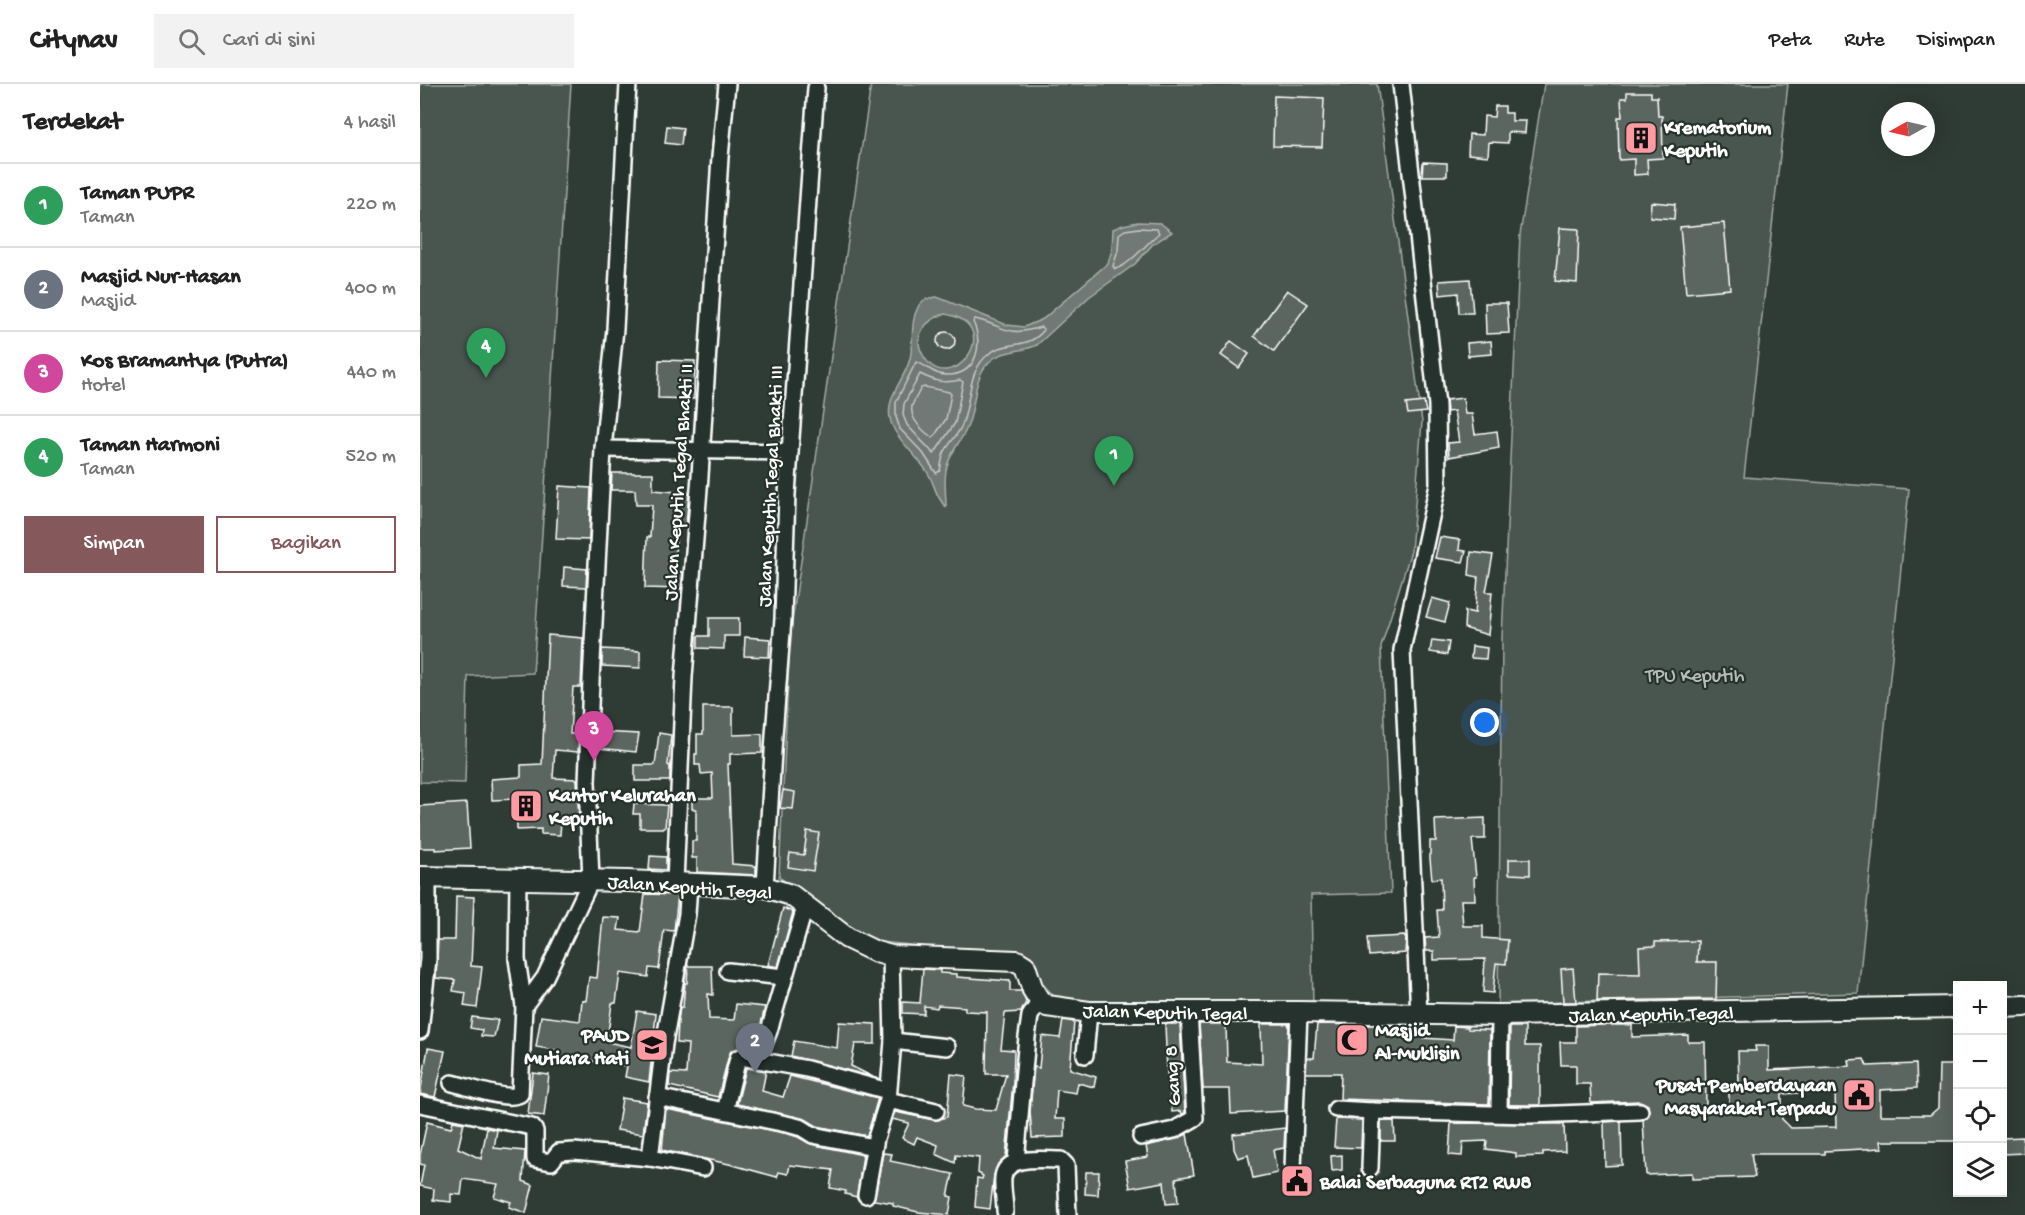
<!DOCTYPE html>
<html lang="id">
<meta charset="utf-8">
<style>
:root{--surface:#fff;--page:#f2f2f2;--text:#222;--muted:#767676;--line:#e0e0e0;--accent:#85585c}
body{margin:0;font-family:"Gochi Hand",sans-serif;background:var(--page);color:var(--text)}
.controls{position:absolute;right:18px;bottom:18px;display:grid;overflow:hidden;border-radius:0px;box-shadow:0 6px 24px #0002}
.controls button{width:54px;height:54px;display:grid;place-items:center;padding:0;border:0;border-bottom:2px solid var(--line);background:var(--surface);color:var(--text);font:30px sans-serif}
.compass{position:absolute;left:1461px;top:18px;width:54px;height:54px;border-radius:50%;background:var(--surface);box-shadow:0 6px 24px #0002;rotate:262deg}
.you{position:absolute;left:1065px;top:639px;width:21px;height:21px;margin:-15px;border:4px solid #fff;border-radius:50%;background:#1a73e8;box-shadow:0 0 0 9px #1a73e833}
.badge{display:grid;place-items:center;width:39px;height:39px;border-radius:50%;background:var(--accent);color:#fff;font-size:20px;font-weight:700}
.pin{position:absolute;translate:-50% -50px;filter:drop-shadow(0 2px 3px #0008)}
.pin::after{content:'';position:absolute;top:32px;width:21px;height:18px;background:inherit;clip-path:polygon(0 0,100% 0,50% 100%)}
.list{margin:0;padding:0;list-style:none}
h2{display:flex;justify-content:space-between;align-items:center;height:78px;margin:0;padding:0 24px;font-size:26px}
h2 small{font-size:20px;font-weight:400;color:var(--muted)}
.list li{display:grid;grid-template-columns:39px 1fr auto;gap:18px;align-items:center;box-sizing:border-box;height:84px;padding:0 24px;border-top:2px solid var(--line)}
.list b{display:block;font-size:22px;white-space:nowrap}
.list p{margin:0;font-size:20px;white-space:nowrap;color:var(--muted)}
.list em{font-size:20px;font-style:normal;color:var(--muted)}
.actions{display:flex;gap:12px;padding:18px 24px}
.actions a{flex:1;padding:14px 0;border:2px solid var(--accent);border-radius:0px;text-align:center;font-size:21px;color:var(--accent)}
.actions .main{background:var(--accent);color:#fff}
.icon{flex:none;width:33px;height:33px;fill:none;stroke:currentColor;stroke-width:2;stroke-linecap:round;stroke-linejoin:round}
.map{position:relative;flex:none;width:1605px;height:1131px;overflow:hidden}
header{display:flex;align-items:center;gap:36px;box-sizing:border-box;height:84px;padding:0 30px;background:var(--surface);border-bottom:2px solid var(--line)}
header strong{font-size:28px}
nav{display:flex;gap:33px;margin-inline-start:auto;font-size:21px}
.search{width:420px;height:54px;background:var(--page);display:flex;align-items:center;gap:15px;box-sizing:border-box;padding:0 21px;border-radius:0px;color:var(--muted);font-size:22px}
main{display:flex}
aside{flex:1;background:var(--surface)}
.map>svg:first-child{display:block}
.green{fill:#4a544f;stroke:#a4aaa7;stroke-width:1.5}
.water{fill:#707975;stroke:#a9afac;stroke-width:1.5;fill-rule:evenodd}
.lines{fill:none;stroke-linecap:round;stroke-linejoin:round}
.shore{stroke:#c6c9c8;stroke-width:1.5}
.building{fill:#5b6661;stroke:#fff;stroke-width:1.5;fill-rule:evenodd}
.minor-casing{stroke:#fff;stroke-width:20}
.major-casing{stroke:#fff;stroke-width:24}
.minor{stroke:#26332d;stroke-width:15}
.major{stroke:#26332d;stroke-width:20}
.labels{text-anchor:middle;stroke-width:4.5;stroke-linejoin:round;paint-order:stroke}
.poi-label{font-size:20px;font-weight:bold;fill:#fff;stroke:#26332d;text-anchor:start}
.street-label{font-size:20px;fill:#fff;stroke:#26332d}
.park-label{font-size:20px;fill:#b7bbb9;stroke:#26332d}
</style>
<header>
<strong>Citynav</strong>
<div class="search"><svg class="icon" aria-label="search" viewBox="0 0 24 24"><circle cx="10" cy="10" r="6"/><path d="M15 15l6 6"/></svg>Cari di sini</div>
<nav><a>Peta</a><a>Rute</a><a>Disimpan</a></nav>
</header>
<main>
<aside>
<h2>Terdekat<small>4 hasil</small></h2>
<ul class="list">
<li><span class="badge" style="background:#2e9e5b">1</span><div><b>Taman PUPR</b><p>Taman</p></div><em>220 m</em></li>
<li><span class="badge" style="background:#6b7280">2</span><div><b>Masjid Nur-Hasan</b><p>Masjid</p></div><em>400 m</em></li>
<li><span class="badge" style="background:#d1479c">3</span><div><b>Kos Bramantya (Putra)</b><p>Hotel</p></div><em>440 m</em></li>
<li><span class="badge" style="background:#2e9e5b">4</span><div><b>Taman Harmoni</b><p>Taman</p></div><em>520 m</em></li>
</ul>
<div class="actions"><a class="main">Simpan</a><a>Bagikan</a></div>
</aside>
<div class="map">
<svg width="1605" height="1131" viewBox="0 0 1605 1131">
<rect width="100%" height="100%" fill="#2f3b35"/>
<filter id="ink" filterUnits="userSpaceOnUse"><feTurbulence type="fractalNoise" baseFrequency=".0167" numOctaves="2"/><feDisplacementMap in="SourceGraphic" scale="12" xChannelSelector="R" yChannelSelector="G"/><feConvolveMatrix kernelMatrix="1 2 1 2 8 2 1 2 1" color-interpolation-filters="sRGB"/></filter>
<g filter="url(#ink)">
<g class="green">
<polygon points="0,0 151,0 113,589 48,592 45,699 0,698"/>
<polygon points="451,0 957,0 1002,338 991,467 961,563 971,809 891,811 893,924 639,918 598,872 451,857 359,793 370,552"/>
<polygon points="1124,0 1368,0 1324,393 1489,405 1438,909 1078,920 1082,555 1100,151"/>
</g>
<path class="water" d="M 718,138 L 740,139 L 752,148 L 733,160 L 715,180 L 669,213 L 617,261 C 603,268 587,265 574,274 C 550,291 558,322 546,346 C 539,360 529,370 526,386 C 524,398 526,411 526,423 C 516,414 515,402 509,391 C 499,372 473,354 470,334 C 466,313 483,297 489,278 C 495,260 489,240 498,223 C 502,215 509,214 517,213 L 587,241 L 604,243 L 623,235 L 688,179 L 692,166 L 693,145 L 703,141 ZM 525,230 C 589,241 529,318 503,271 C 492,252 506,235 525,230 Z"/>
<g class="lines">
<g class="shore">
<path d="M 719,144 L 737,145 L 739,149 C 727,159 709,182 695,185 L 693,182 L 698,167 L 699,150 L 705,146 Z"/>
<path d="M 555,235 C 586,242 585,254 621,243 L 624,246 C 608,266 588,256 570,269 C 546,287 552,316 542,341 C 538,351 529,359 524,369 C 522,374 521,381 520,387 L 516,389 L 503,369 L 480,345 L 476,333 L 476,318 L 496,278 C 507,281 513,291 526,291 C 557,292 564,260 553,238 Z"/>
<path d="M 500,290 C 514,297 524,300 540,296 L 543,298 L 535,339 L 514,370 L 487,341 L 483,331 L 484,320 Z"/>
<path d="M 505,303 L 529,308 L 531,310 L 526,335 L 513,354 C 504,348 489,335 492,322 C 494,316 498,310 501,304 Z"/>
</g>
</g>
<g class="building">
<polygon points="1207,8 1231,8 1231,13 1237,13 1238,32 1242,32 1243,74 1227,75 1228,90 1214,91 1214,75 1199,76 1198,33 1202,33 1201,14 1207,14"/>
<polygon points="854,12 904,14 902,63 853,62"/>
<polygon points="1075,22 1085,22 1085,29 1092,29 1092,37 1106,37 1105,49 1088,48 1088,59 1069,58 1068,72 1048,70 1049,50 1063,51 1064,32 1074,33"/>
<polygon points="247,42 263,44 261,61 245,59"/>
<polygon points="1003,78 1027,79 1027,92 1002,92"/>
<polygon points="1231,118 1255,120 1254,135 1230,133"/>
<polygon points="1304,139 1310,205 1266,209 1260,143"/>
<polygon points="1140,144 1159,145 1157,199 1135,197"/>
<polygon points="1050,195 1053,229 1039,229 1038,209 1020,211 1019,197"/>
<polygon points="867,206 888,220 854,267 834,252"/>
<polygon points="1065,219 1087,219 1089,249 1066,250"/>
<circle cx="526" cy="257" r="9"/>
<polygon points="811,257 829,270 819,284 801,271"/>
<polygon points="1071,257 1072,270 1048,272 1047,259"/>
<polygon points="239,276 275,277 274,315 238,314"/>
<polygon points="1043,314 1045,330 1052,330 1055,350 1077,347 1079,364 1029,373 1028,359 1039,358 1034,327 1027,328 1026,316"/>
<polygon points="1004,318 1006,328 988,330 986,320"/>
<polygon points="192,389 233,389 233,406 269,409 266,440 257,439 254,487 263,488 261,505 225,504 227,453 230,453 232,421 216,421 215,406 191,406"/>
<polygon points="139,402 171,404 169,456 136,455"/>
<polygon points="1020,453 1040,456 1039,466 1046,467 1043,478 1015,474"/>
<polygon points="1051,468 1073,471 1066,508 1072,508 1068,551 1044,544 1045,527 1055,529 1058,493 1049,491"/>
<polygon points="144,483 167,485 166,503 143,502"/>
<polygon points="1012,514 1030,519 1025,538 1006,533"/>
<polygon points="289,534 319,534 319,552 304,552 304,565 278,564 278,552 289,552"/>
<polygon points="128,551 163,554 161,603 153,603 150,650 159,650 158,668 135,666 133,694 157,695 159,737 141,737 140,751 121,750 121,745 97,746 96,715 72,716 71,695 101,693 101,681 122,680"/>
<polygon points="325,553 350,555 349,573 324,572"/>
<polygon points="1012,556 1029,558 1027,571 1010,568"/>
<polygon points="1052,562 1067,564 1066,575 1051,574"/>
<polygon points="182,565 220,567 220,584 182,582"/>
<polygon points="283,623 313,623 313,651 342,650 342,669 310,670 310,680 308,680 312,780 336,782 336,791 277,788 277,774 272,774 272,757 276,757 276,725 272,725 272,714 293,714 292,689 281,690 280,681 275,681 275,670 277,670 277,650 283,650"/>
<polygon points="180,648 219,650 216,668 178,664"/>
<polygon points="239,649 251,651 248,681 250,682 250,697 215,697 215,681 235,681"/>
<polygon points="363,706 375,708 373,725 360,724"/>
<polygon points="47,719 50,764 15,766 15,764 0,764 0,722"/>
<polygon points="214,720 247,721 245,744 220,744 220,730 213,730"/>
<polygon points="1065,734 1065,755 1052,755 1056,793 1054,793 1055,816 1041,816 1043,842 1063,842 1063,854 1088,856 1086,880 1076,879 1073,909 1063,908 1065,875 1014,876 1014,867 1006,867 1005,854 1019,853 1017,826 1022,826 1021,794 1012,795 1010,775 1010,757 1016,757 1015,736"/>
<polygon points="387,747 399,749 393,787 368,783 370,769 384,771"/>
<polygon points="230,772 246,773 246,786 229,785"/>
<polygon points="1089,775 1110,775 1110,791 1089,790"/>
<polygon points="225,810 258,811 254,847 244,846 239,885 229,884 228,893 200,889 196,919 192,919 187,958 211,963 217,927 236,930 229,998 205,993 207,982 140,973 141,967 116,963 121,932 160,937 162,916 166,917 169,893 177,894 183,833 200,834 198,846 220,848"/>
<polygon points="36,812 54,813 51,882 62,883 57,924 44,922 46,909 33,907 35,896 16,894 18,856 35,856"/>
<polygon points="363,824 373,828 358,883 348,881"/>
<polygon points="984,852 986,855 985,869 949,872 947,854"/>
<polygon points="1278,857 1277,878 1297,878 1296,915 1177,917 1178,889 1220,890 1219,863 1235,862 1235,858"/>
<polygon points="268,882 292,882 293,911 288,910 289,935 314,936 316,920 345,923 340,944 331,965 318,964 311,967 309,971 298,1013 249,1002 250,989 266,990 268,960 257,959 258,937 260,923 263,923 265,899 267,899"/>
<polygon points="1153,884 1156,918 1143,918 1141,885"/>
<polygon points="503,885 520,886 520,889 537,890 537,893 590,897 590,907 601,907 606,918 601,928 585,929 581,965 594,966 593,998 586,1072 578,1080 574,1091 570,1125 555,1123 557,1094 562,1095 563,1092 558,1089 559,1074 536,1071 535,1079 516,1070 518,1061 497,1053 494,1060 482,1054 489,1039 472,1035 475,1028 514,1036 527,1033 531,990 546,992 543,1022 555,1025 576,1026 586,990 566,990 567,928 545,927 545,923 518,921 517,924 504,922 504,930 483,929 483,918 500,919"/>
<polygon points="52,933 78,936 74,953 61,952 62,946 50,944"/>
<polygon points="643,936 654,938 650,985 676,993 674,1003 658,999 656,1009 637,1006 635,1035 645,1035 645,1053 612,1054 610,1027 614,983 619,984 622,952 640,954"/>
<polygon points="419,938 455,940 455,960 435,960 431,982 453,993 371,972 374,957 417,964"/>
<polygon points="745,940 760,940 765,1029 762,1030 761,1027 752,1028 747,988"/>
<polygon points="779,940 806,940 807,978 842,980 841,940 869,940 865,1027 811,1030 810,1005 783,1005"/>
<polygon points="897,940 1004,942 1003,954 1033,956 1034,942 1048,943 1048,945 1070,946 1069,1020 920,1015 921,989 886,989 887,974 894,974"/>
<path d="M 1183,941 L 1212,941 L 1212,953 L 1268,951 L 1268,958 L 1285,958 L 1286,1025 L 1309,1025 L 1309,1000 L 1319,1000 L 1318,967 L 1336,967 L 1335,962 L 1349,962 L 1349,986 L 1430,982 L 1429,976 L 1444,975 L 1447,982 L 1496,980 L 1497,1004 L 1460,1006 L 1460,1031 L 1510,1031 L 1518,1024 L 1519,981 L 1538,981 L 1538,1057 L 1461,1057 L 1462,1064 L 1405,1067 L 1405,1070 L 1331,1070 L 1335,1093 L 1272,1095 L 1272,1089 L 1226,1091 L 1223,1036 L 1229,1031 L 1228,1021 L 1220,1017 L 1171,1019 L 1170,1000 L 1156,1000 L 1156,981 L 1141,981 L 1140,958 L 1156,958 L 1156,942 ZM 1415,1007 L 1416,1043 L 1371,1044 L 1362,1035 L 1362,1010 Z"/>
<polygon points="1090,943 1105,943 1105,962 1120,962 1120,1021 1089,1021"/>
<polygon points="8,964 25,967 15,1013 0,1010"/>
<polygon points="326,984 346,987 342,1007 363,1013 370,992 458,1014 447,1052 397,1042 385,1035 317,1020"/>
<polygon points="113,989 129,991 124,1032 108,1030"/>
<polygon points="202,1014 227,1018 223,1050 197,1046"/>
<polygon points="246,1025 369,1050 378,1053 391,1060 443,1071 437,1113 425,1110 426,1107 410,1104 413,1086 370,1081 368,1090 359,1088 357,1093 309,1080 242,1066"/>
<polygon points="916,1035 942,1036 941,1064 914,1063"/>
<polygon points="33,1037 44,1039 38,1064 61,1075 67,1044 77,1046 74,1064 105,1067 103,1097 113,1101 106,1129 89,1123 91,1118 74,1113 78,1100 43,1095 41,1111 31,1110 31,1118 13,1116 14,1105 0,1102 4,1081 0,1080 0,1071 7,1038 31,1044"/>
<polygon points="961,1037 974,1037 975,1057 961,1057"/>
<polygon points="1201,1037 1202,1081 1185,1082 1184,1038"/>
<polygon points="1031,1039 1144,1040 1145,1067 1123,1068 1123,1072 1096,1073 1096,1069 1066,1065 1067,1057 1043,1058 1042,1072 1029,1071"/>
<polygon points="865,1044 864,1064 853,1066 857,1089 833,1094 828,1071 818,1074 814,1065 813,1050"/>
<polygon points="767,1050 774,1091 756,1094 758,1119 746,1120 744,1098 710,1104 705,1077 728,1073 726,1062 756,1055"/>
<polygon points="1603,1053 1604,1069 1582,1070 1582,1054"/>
<polygon points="463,1069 472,1070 470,1077 533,1090 528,1112 532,1113 529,1131 498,1128 473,1122 473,1119 454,1116"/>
<polygon points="922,1071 922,1086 912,1087 911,1072"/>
<polygon points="885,1087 887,1104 868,1107 866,1092 872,1095 877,1094 882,1088"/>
<polygon points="666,1088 679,1088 678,1111 665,1110"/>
</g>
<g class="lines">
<defs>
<g id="minor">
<polyline points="981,0 1017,321 1018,401 982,566 999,931"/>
<polyline points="183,365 370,368"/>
<polyline points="98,795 97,875 104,922"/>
<polyline points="255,798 264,593 280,392 300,73 307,0"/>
<polyline points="345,803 354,651 363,535 367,410 396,4"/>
<polyline points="308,887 364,893"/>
<polyline points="0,947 8,875 8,793"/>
<polyline points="473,957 527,963"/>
<polyline points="665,971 669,928"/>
<polyline points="338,975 349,947 385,823"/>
<path d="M 32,999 C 47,1002 88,1018 100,1010 L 104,922 L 125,893 L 171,796 L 167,698 L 171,597 L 183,365 L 195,245 L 208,0"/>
<polyline points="237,1013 371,1041 382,1044 393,1051 454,1063"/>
<polyline points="468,1016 516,1027"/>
<polyline points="0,1020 112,1043 115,1047 115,1075 131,1078 139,1068 154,1067 230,1074 283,1084"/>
<polyline points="916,1025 952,1027"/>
<polyline points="305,1027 318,974 321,973 387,985 468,1007"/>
<polyline points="1079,1030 1080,931"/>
<polyline points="721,1053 754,1046 775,1034 769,927"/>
<polyline points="230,1074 244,960 267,830 269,800"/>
<polyline points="596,1077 607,953 610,932 620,917"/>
<polyline points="950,1084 952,1027 1110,1031 1220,1027"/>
<polyline points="873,1085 879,928"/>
<polyline points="446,1111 456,1054 468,1016 473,957 471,872"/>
<path d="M 585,1127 C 585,1117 582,1105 583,1094 C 585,1070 624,1076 641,1076 L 646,1081 L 648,1131"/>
</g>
<g id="major">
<polyline points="0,793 207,797 345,803 371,811 427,854 456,868 471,872 597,877 605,882 613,906 620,917 627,922 669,928 879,928 1080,931 1538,923"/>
<polyline points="1582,923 1605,922"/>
</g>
</defs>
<use href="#minor" class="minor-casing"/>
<use href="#major" class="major-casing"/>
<use href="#minor" class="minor"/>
<use href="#major" class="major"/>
</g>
</g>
<defs>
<symbol id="building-square" viewBox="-11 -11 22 22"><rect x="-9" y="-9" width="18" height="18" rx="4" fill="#ff9aa2" stroke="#26332d"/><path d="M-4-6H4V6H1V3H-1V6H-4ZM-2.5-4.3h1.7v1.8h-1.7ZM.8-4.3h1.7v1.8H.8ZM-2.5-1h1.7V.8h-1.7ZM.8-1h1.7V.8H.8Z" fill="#111"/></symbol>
<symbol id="mosque-square" viewBox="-11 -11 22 22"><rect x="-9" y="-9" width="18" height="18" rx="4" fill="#ff9aa2" stroke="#26332d"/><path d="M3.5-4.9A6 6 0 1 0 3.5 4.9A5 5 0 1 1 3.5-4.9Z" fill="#111"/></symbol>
<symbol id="school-square" viewBox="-11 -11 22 22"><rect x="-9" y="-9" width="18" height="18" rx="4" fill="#ff9aa2" stroke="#26332d"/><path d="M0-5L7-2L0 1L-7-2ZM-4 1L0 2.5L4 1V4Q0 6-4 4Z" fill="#111"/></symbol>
<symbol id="civic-square" viewBox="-11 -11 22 22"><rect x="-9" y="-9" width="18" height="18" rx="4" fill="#ff9aa2" stroke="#26332d"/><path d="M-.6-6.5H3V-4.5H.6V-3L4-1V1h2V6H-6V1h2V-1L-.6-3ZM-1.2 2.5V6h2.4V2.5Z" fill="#111"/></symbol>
</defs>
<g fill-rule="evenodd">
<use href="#building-square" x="1202" y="35" width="38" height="38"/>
<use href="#building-square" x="87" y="703" width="38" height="38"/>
<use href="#mosque-square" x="913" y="937" width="38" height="38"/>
<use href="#school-square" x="213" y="942" width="38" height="38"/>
<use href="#civic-square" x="1420" y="992" width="38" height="38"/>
<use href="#civic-square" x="858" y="1078" width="38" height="38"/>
</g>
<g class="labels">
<g class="poi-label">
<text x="1244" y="49">Krematorium<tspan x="1244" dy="23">Keputih</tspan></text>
<text x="129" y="717">Kantor Kelurahan<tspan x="129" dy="23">Keputih</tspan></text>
<text x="955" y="952">Masjid<tspan x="955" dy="23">Al-Muklisin</tspan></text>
<text x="209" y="957" text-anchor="end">PAUD<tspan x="209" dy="23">Mutiara Hati</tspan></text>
<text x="1416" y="1007" text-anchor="end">Pusat Pemberdayaan<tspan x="1416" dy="23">Masyarakat Terpadu</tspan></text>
<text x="900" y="1104">Balai Serbaguna RT2 RW8</text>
</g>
<g class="street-label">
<text transform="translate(257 398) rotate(-86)" y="7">Jalan Keputih Tegal Bhakti II</text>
<text transform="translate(349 402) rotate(-87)" y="7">Jalan Keputih Tegal Bhakti III</text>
<text transform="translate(270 802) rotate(4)" y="7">Jalan Keputih Tegal</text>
<text transform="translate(745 927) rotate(1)" y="7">Jalan Keputih Tegal</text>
<text transform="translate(1231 929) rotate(-1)" y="7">Jalan Keputih Tegal</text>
<text transform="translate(751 992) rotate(-94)" y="7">Gang 8</text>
</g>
<g class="park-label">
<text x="1275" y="597">TPU Keputih</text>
</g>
</g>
</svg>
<div class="controls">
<button>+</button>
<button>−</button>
<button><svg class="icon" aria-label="locate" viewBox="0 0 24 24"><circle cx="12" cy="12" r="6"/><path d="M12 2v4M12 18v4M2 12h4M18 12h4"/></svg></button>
<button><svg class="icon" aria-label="layers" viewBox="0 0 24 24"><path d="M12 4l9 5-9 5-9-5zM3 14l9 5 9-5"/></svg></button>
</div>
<svg class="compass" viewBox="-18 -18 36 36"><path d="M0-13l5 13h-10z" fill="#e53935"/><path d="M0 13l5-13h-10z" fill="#767676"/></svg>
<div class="you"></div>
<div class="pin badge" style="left:694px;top:402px;background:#2e9e5b">1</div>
<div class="pin badge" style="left:335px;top:989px;background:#6b7280">2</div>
<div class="pin badge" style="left:174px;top:677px;background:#d1479c">3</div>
<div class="pin badge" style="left:66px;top:294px;background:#2e9e5b">4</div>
</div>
</main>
